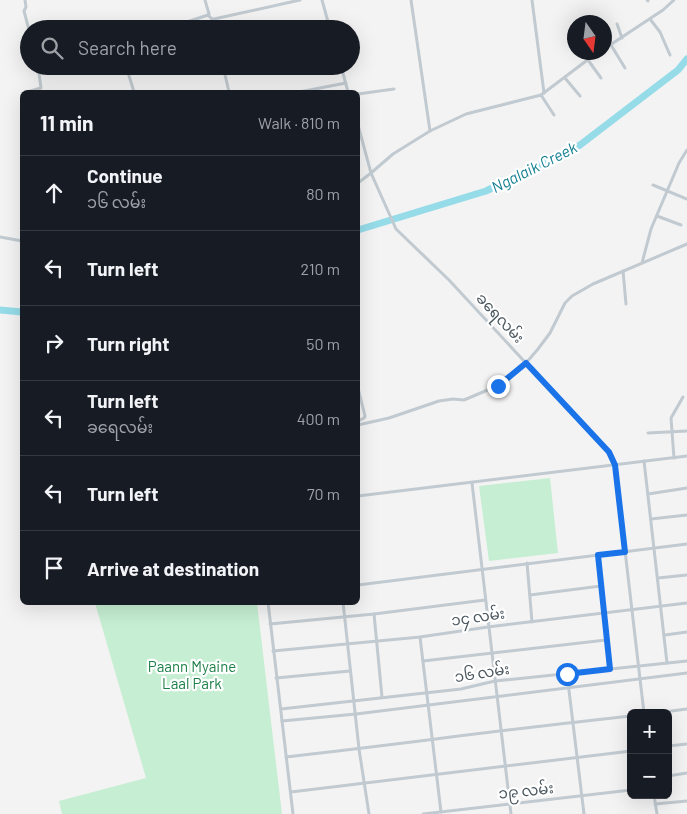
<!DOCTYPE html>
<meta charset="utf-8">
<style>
:root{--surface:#171b24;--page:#242831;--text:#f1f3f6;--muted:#9ea1a6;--line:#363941}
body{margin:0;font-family:Barlow,"Noto Sans Myanmar",sans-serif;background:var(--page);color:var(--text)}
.controls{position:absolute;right:15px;bottom:15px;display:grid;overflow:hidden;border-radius:8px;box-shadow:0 5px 20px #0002}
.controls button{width:45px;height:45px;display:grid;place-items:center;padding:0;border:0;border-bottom:1px solid var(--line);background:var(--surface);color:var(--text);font:25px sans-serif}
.compass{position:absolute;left:567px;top:15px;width:45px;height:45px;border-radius:50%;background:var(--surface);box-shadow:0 5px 20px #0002;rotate:166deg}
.stop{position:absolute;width:15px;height:15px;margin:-11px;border:4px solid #1a73e8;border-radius:50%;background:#fff}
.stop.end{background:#1a73e8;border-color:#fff;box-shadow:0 1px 5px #0008}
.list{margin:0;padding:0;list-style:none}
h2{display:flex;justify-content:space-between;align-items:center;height:65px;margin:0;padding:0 20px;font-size:21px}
h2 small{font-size:16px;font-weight:400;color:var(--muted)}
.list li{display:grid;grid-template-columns:32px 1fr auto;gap:15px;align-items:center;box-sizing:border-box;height:75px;padding:0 20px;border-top:1px solid var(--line)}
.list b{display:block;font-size:19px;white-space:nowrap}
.list p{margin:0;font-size:16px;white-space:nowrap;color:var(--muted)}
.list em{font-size:16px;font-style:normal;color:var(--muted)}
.icon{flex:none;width:28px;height:28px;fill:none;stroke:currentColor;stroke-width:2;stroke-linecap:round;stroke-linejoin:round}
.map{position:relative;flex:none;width:687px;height:814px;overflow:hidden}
.search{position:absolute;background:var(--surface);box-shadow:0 5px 20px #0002;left:20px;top:20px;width:340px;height:55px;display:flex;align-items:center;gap:12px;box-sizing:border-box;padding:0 18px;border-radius:28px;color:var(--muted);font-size:19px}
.panel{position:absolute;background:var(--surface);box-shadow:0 5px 20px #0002;left:20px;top:90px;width:340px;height:515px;border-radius:8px}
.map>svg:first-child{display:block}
.green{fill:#c5eed2}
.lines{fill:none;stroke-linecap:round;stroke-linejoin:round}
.river{stroke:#95dce8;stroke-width:7}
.street{stroke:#c1cad0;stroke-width:3}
.route{stroke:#1a73e8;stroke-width:6}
.labels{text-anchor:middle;stroke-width:4.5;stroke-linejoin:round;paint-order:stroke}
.street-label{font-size:15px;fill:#4b575f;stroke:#fff}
.park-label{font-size:15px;fill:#1d7f48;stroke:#fff}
.water-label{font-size:16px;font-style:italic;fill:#147f91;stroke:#fff}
</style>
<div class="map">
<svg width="687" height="814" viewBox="0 0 687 814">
<rect width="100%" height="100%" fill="#f4f3f3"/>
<g class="green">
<polygon points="550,478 558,553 489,561 479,486"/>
<polygon points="95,603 257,603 282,814 62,814 59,801 146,778"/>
</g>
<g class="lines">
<g class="river">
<polyline points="358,230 486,191 580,145 678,70 687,59"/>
<polyline points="0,310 22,312"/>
</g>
<g class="street">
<polyline points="25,0 26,7 24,11 29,30"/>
<polyline points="205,0 209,14"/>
<polyline points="322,0 330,29"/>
<polyline points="411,0 430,131"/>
<polyline points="532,0 544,93"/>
<polyline points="647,0 648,1"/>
<polyline points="212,19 214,29"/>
<polyline points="650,19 660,32 670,55"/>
<polyline points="617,24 622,38"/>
<polyline points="165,29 208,15 212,19 214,19 300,0"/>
<polyline points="611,45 625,68"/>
<polyline points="604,49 663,10 674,0"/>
<polyline points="588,60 601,78"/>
<polyline points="126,66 134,92"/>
<polyline points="223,66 229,92"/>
<polyline points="341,66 348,92"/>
<polyline points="565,78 580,96"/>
<polyline points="27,92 41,88 38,66"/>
<polyline points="299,92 346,83"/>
<polyline points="358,94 394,89"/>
<polyline points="541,95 554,115"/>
<polyline points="358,125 371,173 396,229 449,280 612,456 615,465 644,713"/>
<polyline points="358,183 371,173 393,154 430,131 466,114 541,95 598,52"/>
<polyline points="653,185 687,199"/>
<polyline points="657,216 681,225"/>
<polyline points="0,237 22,241"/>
<polyline points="642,263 651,229 679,163 687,150"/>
<polyline points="623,271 626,304"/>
<polyline points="358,388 365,416 364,418 358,421"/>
<polyline points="358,425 389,418 439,401 453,399 464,400 497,386 526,363 538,349 550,333 565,303 572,296 593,284 687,244"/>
<polyline points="648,433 687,431"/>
<polyline points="674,458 671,418 683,397"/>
<polyline points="644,461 667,663"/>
<polyline points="472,483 511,814"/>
<polyline points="648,494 687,488"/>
<polyline points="358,496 687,456"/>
<polyline points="651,519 687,515"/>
<polyline points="598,555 610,669"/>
<polyline points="527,563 532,622"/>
<polyline points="658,578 687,575"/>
<polyline points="358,585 687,544"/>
<polyline points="530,595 601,586"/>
<polyline points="268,602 293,814"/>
<polyline points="343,602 359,749 369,814"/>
<polyline points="374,614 382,697"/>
<polyline points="270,624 374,614 485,600"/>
<polyline points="665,635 687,632"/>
<polyline points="420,637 441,812"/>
<polyline points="273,651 420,637 488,627 687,603"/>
<polyline points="423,661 606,640"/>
<polyline points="567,674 584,814"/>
<polyline points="276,678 350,671"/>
<polyline points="281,709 461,689 495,681 687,661"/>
<polyline points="656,713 687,709"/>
<polyline points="282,721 356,714 687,673"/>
<polyline points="668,746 687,744"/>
<path d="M 286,757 C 401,744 516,728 631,716"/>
<polyline points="668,776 687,773"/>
<polyline points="291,792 631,751"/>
<polyline points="654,795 657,814"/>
<polyline points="655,804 687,801"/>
<polyline points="423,814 631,790"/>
</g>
</g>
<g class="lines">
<polyline class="route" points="498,386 526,363 609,452 615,465 625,552 598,555 610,669 567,674"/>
</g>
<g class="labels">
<g class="street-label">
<text transform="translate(500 318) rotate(47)" y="5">ခရေလမ်း</text>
<text transform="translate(478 617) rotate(-8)" y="5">၁၄ လမ်း</text>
<text transform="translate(482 673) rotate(-9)" y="5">၁၆ လမ်း</text>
<text transform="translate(526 791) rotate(-6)" y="5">၁၉ လမ်း</text>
</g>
<g class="park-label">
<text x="192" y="672">Paann Myaine<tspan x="192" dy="17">Laal Park</tspan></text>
</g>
<g class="water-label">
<text transform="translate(534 167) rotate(-27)" y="6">Ngalaik Creek</text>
</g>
</g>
</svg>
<div class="controls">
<button>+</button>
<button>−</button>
</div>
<svg class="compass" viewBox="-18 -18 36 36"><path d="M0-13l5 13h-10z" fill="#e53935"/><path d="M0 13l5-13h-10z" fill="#9ea1a6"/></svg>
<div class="stop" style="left:567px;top:674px"></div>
<div class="stop end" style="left:498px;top:386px"></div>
<div class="search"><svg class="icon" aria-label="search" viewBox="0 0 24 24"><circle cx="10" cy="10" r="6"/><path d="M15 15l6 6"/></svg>Search here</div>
<section class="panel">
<h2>11 min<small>Walk · 810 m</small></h2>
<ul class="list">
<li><svg class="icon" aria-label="ahead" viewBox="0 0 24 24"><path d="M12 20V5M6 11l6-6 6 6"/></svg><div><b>Continue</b><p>၁၆ လမ်း</p></div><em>80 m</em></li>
<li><svg class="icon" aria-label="left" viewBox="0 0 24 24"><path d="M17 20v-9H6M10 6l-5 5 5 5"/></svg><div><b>Turn left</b></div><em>210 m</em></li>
<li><svg class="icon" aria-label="right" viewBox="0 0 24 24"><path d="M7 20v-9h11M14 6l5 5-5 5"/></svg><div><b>Turn right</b></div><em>50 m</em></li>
<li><svg class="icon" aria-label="left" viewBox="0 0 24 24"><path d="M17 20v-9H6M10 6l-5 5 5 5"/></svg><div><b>Turn left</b><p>ခရေလမ်း</p></div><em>400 m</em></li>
<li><svg class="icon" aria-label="left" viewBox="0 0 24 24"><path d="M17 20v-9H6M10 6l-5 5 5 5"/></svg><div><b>Turn left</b></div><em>70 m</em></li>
<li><svg class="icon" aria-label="arrive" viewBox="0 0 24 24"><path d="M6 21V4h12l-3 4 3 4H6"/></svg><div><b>Arrive at destination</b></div></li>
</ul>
</section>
</div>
